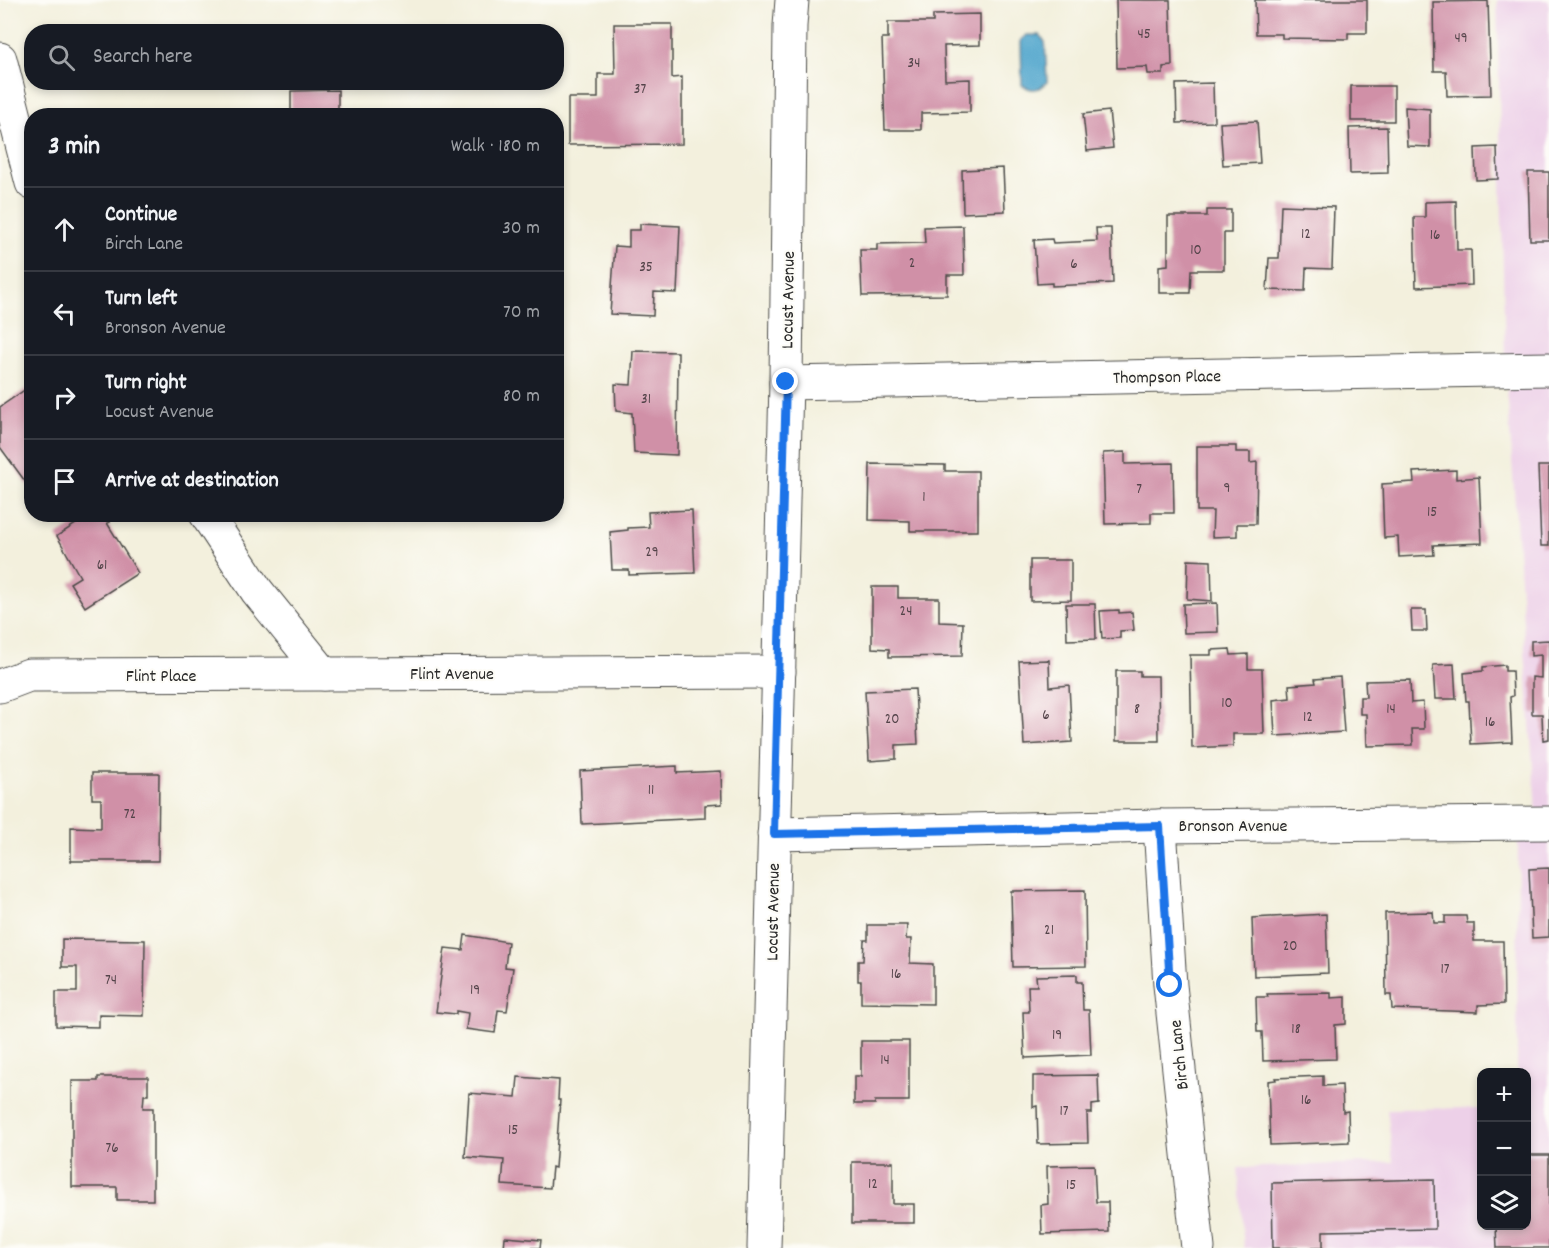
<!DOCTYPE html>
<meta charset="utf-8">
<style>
:root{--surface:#171b24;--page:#20242c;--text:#f1f3f6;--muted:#9ea1a6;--line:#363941}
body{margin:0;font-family:Dekko,sans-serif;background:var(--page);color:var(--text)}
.controls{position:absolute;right:18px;bottom:18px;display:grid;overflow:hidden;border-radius:12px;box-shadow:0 3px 9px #0003}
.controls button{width:54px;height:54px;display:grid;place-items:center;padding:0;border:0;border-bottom:2px solid var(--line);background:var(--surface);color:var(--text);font:30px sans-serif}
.stop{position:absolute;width:18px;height:18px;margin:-14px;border:4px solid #1a73e8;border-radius:50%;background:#fff}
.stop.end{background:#1a73e8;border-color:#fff;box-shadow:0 2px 6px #0008}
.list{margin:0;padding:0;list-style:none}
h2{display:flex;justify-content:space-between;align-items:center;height:78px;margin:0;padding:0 24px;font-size:26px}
h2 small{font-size:20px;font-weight:400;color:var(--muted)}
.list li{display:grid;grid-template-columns:39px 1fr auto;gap:18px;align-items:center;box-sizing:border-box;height:84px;padding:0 24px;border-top:2px solid var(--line)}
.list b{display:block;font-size:22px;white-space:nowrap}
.list p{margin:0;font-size:20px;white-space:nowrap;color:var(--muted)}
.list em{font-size:20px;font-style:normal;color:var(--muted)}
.icon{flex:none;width:33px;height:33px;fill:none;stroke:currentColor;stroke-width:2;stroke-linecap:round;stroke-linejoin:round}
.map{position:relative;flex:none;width:1549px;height:1248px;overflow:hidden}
.search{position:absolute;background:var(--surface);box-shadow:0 3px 9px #0003;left:24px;top:24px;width:540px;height:66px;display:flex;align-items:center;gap:15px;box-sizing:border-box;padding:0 21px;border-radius:24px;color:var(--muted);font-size:22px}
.panel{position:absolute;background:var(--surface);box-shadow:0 3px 9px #0003;left:24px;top:108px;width:540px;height:414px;border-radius:24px}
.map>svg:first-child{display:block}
.built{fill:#edd0e8}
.water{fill:#4fa5cc;stroke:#3d687c;stroke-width:1.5}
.building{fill:#d090a7}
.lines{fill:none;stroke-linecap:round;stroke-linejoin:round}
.minor-casing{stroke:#494946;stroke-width:35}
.minor{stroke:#fff;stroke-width:33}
.route{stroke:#1a73e8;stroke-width:8}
.labels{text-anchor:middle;stroke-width:4.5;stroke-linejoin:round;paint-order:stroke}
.number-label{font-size:15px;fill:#54444a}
.street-label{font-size:18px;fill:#2b2b2b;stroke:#fdfcf7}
</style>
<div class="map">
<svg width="1549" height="1248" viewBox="0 0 1549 1248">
<rect width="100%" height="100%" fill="#fdfcf7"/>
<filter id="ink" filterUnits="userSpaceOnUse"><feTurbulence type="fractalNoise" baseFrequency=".0167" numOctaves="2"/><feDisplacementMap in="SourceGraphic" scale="12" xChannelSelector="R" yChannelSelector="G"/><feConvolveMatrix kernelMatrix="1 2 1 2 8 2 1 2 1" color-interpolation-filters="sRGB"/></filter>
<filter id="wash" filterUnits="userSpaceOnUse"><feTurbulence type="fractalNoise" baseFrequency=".008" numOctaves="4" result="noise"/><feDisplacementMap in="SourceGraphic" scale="24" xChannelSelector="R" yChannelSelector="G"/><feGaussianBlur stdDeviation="1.35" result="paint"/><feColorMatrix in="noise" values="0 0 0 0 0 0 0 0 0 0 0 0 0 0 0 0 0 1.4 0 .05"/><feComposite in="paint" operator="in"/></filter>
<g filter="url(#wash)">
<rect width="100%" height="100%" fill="#f3f0dd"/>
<polygon class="built" points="1497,0 1549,0 1549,1248 1244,1248 1238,1168 1393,1162 1387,1109 1481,1108 1482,1226 1526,1226 1526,1072 1517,1072 1518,812 1536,811 1505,359"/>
<path class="water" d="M 1027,35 L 1040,35 L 1045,42 L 1047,82 C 1038,91 1032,91 1022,85 L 1021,40 Z"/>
<g id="blocks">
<g class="building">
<polygon points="1116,0 1170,0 1172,66 1163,67 1163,74 1148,74 1147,67 1117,68"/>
<polygon points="1255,0 1367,0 1367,33 1348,33 1348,39 1282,38 1282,34 1256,34"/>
<polygon points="1488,1 1491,95 1447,96 1446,71 1434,71 1433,2"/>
<polygon points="980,14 980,45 944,46 945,80 970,79 970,112 921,113 921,130 885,130 882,38 888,38 888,22 933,22 933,15"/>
<polygon points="614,24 672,24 672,78 682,77 682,144 568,145 568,98 598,98 598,74 615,74"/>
<polygon points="1213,83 1214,122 1177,123 1176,84"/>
<rect x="1351" y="86" width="43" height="35"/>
<polygon points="338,90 338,116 291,116 291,91"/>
<polygon points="1405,107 1430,109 1430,147 1407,146"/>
<polygon points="1109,111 1113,148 1087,151 1083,114"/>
<polygon points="1257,121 1260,163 1223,165 1220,123"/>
<polygon points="1387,127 1388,173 1350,174 1349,128"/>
<polygon points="1497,147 1498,179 1476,180 1475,148"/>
<polygon points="1003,168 1005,211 963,213 962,170"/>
<polygon points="1528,172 1549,172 1549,240 1530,240"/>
<polygon points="1456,201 1457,250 1471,250 1472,285 1416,287 1414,217 1425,217 1425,202"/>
<polygon points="1281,205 1334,207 1332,269 1306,268 1305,291 1267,290 1269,258 1279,258"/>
<polygon points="1207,210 1231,210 1231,233 1224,233 1224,270 1191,270 1190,293 1159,293 1159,266 1168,265 1168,216 1207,216"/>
<polygon points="640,224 680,226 677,293 654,292 653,316 610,314 615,246 629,247 629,230 640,230"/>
<polygon points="963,226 964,275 947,275 947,295 862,296 860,250 877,250 877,244 925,243 924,227"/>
<polygon points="1096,228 1111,228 1113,283 1052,286 1052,283 1037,284 1034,240 1052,239 1053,243 1097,241"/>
<polygon points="633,351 678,352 677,455 634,453 632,413 616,411 615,384 631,385"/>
<polygon points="26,389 32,397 32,486 30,488 0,447 0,407"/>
<polygon points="1197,446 1236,446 1236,452 1250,452 1250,463 1257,462 1256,524 1237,524 1237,536 1212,537 1213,511 1197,511"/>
<polygon points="1125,452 1125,464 1173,463 1174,513 1151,513 1151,523 1105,524 1103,453"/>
<polygon points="870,464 945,465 945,471 978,471 978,531 910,531 910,521 869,520"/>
<polygon points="1538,466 1549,466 1549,546 1541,546"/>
<polygon points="1456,470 1456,479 1479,477 1482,543 1433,545 1434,555 1399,557 1398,537 1384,538 1382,484 1414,482 1413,472"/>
<polygon points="692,510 695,573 629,575 629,570 612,570 610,532 628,530 628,528 649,527 648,512"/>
<polygon points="91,514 105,514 110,522 107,523 138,573 85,607 70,583 80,577 57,536"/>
<polygon points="1030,560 1071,560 1071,600 1030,601"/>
<polygon points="1188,560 1211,561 1212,601 1187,599"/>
<polygon points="872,587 898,587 898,598 939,598 939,622 963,623 962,656 889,657 889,649 872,648"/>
<polygon points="1217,603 1218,632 1184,633 1183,604"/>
<polygon points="1066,604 1095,604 1096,639 1067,640"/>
<polygon points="1119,610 1119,613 1132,612 1134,630 1120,631 1120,638 1102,639 1100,611"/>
<polygon points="1411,610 1426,610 1427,631 1412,631"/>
<polygon points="1549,640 1549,739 1543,740 1542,714 1532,714 1532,677 1541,678 1541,655 1531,656 1531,641"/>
<polygon points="1230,649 1231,655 1248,654 1248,669 1262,669 1264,734 1233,734 1233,746 1192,748 1190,655 1211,655 1211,650"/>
<polygon points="1049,660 1050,687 1069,685 1072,742 1024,745 1019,661"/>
<polygon points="1454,664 1456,699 1435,699 1433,665"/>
<polygon points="1505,665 1505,671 1512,671 1513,696 1510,697 1512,742 1471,744 1469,701 1466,701 1464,673 1483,671 1483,667"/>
<polygon points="1116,671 1140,671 1140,676 1158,676 1159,741 1116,741"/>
<polygon points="1340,677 1344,732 1275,736 1273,700 1290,698 1289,685 1316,683 1315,679"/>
<polygon points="1410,680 1411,703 1423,702 1424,729 1412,729 1413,745 1367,746 1366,714 1360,714 1360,697 1366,697 1365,681"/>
<polygon points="915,689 918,744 896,745 896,759 869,761 865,691"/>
<polygon points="677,766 677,773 721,771 722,804 705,805 705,818 582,824 580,771"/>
<polygon points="92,773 159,773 158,861 71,861 71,827 101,828 101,799 92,799"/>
<polygon points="1549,868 1549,937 1532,938 1529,869"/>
<polygon points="1085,890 1086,966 1013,967 1011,891"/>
<polygon points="1433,912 1434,923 1445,923 1445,916 1466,916 1467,923 1474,923 1474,941 1503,941 1504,1004 1478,1005 1478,1012 1392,1009 1391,995 1386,995 1385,913"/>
<polygon points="1326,914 1328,973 1254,976 1252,918"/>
<polygon points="868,925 907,925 906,939 911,939 910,963 933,964 933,1004 861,1003 861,981 858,981 858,961 863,961 864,940 868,940"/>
<polygon points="465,935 508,942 505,967 513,968 507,1011 498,1010 495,1033 466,1029 468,1013 456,1011 456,1014 436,1012 445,948 463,950"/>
<polygon points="62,939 145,940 144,1016 99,1015 99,1027 56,1026 56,992 77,992 77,967 62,967"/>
<polygon points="1077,975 1077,982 1082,982 1083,1010 1089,1010 1091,1055 1025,1058 1023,1012 1029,1012 1028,986 1037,986 1036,976"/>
<polygon points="1331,993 1331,998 1346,997 1346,1024 1335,1025 1336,1059 1263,1061 1262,1032 1257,1032 1256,997 1268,997 1267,994"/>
<polygon points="861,1041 909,1041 909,1101 875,1101 875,1104 854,1104 854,1076 861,1076"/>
<polygon points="1098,1075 1099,1104 1092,1105 1092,1113 1087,1113 1088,1143 1038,1144 1037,1106 1033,1107 1033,1076"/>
<polygon points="1323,1076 1323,1086 1342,1085 1343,1112 1348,1111 1349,1142 1270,1145 1268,1081 1276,1080 1275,1078"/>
<polygon points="98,1077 148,1077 148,1095 144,1095 143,1108 153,1108 153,1200 117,1200 117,1187 72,1187 72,1081 98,1081"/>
<polygon points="518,1077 559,1080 558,1100 560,1100 555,1168 552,1167 550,1188 502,1185 504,1160 465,1157 469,1093 516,1097"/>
<polygon points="1526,1155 1549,1155 1549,1248 1497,1248 1496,1226 1526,1226"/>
<polygon points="852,1162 893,1162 893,1204 914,1204 914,1223 852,1223"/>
<polygon points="1094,1165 1096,1202 1108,1202 1109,1232 1042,1234 1041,1205 1048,1204 1047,1166"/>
<polygon points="1434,1179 1435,1229 1323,1231 1323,1248 1273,1248 1272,1183"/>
<polygon points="505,1237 541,1240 540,1248 504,1248"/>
</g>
</g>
</g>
<g filter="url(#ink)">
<use href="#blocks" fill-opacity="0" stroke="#494946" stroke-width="1.5"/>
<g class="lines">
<defs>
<g id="minor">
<polyline points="0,59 32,183"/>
<polyline points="786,383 1549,369"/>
<polyline points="206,514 257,591 324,674 779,672"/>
<polyline points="0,686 29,675 324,674"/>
<polyline points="1160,826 1170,985 1198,1248"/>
<polyline points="774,834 1160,826 1549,823"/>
<polyline points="764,1248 786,383 790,26 792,0"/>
</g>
</defs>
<use href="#minor" class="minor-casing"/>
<use href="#minor" class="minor"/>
</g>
</g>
<g class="lines" filter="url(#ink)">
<polyline class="route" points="786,382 774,834 1160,826 1170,985"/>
</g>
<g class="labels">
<g class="number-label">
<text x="1144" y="38">45</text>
<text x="1461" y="42">49</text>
<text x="914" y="67">34</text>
<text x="640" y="93">37</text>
<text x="1306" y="238">12</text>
<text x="1435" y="239">16</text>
<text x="1196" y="254">10</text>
<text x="912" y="267">2</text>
<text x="1074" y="268">6</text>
<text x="646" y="271">35</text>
<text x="646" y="403">31</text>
<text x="1227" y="492">9</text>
<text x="1139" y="493">7</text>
<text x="924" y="501">1</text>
<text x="1432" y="516">15</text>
<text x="652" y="556">29</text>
<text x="102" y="569">61</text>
<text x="906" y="615">24</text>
<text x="1227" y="707">10</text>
<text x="1137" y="713">8</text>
<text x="1391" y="713">14</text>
<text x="1046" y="719">6</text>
<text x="1308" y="721">12</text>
<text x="892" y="723">20</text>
<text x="1490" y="726">16</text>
<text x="651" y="794">11</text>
<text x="130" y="818">72</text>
<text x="1049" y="934">21</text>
<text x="1290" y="950">20</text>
<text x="1445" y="973">17</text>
<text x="896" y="978">16</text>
<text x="111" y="984">74</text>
<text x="475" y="994">19</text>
<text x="1296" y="1033">18</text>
<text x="1057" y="1039">19</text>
<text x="885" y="1064">14</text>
<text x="1306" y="1104">16</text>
<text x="1064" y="1115">17</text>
<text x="513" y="1134">15</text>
<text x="112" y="1152">76</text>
<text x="873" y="1188">12</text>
<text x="1071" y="1189">15</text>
</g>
<g class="street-label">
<text transform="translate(787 300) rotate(-89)" y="6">Locust Avenue</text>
<text transform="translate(1167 376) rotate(-1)" y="6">Thompson Place</text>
<text x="452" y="679">Flint Avenue</text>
<text x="161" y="681">Flint Place</text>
<text x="1233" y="831">Bronson Avenue</text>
<text transform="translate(772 912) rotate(-89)" y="6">Locust Avenue</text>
<text transform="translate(1178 1055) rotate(-96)" y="6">Birch Lane</text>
</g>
</g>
</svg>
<div class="controls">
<button>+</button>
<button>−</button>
<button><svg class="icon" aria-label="layers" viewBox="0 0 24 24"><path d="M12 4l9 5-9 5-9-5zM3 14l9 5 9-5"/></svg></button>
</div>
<div class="stop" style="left:1170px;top:985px"></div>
<div class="stop end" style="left:786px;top:382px"></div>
<div class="search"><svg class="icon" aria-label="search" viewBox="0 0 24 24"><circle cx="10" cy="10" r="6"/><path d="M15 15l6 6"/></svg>Search here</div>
<section class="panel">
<h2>3 min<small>Walk · 180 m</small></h2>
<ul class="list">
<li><svg class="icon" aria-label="ahead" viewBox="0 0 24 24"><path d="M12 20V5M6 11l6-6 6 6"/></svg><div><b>Continue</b><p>Birch Lane</p></div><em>30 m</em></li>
<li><svg class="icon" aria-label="left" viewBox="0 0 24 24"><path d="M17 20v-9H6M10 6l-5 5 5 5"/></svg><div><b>Turn left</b><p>Bronson Avenue</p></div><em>70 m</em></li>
<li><svg class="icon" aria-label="right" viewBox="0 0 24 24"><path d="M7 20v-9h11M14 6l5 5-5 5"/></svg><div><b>Turn right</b><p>Locust Avenue</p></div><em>80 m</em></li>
<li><svg class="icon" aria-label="arrive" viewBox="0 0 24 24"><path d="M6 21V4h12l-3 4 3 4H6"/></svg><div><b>Arrive at destination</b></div></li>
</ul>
</section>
</div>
